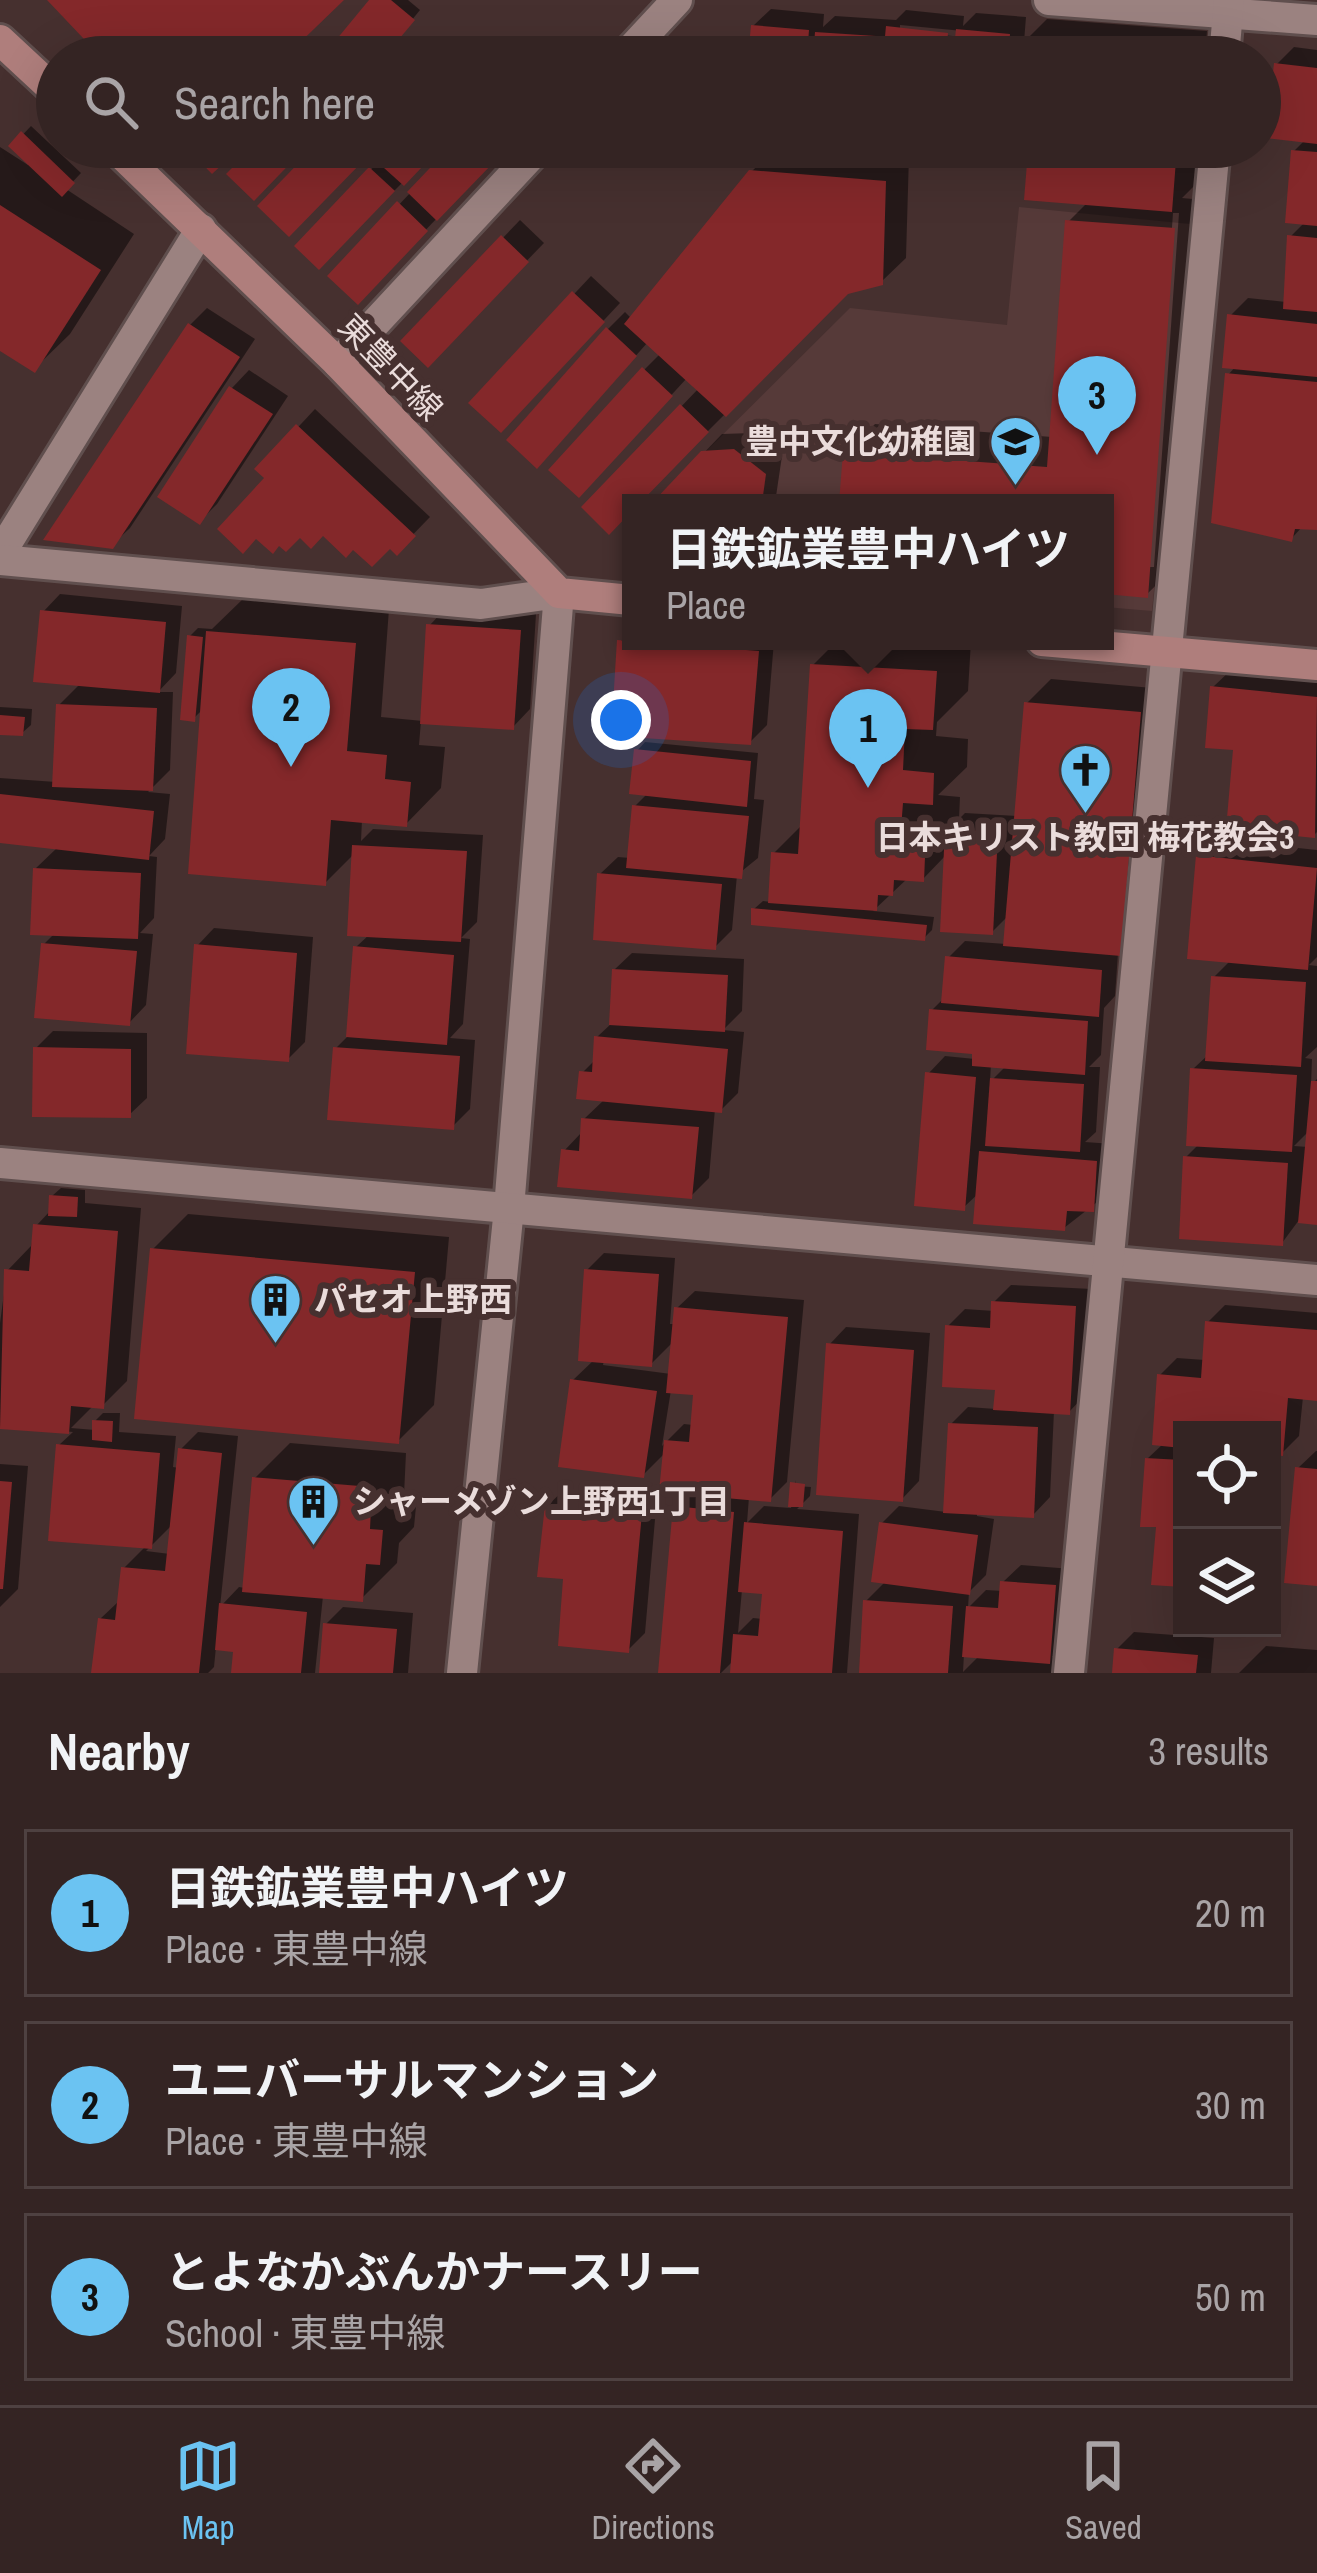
<!DOCTYPE html>
<meta charset="utf-8">
<style>
:root{--surface:#342423;--page:#3c2c2b;--text:#f1f3f6;--muted:#a9a4a6;--line:#4e4141;--accent:#6bc3f2}
body{margin:0;font-family:"Archivo Narrow","Noto Sans JP",sans-serif;background:var(--page);color:var(--text)}
.controls{position:absolute;right:36px;bottom:36px;display:grid;overflow:hidden;border-radius:0px;box-shadow:0 12px 48px #0002}
.controls button{width:108px;height:108px;display:grid;place-items:center;padding:0;border:0;border-bottom:3px solid var(--line);background:var(--surface);color:var(--text);font:60px sans-serif}
.you{position:absolute;left:621px;top:720px;width:42px;height:42px;margin:-30px;border:9px solid #fff;border-radius:50%;background:#1a73e8;box-shadow:0 0 0 18px #1a73e833}
.badge{display:grid;place-items:center;width:78px;height:78px;border-radius:50%;background:var(--accent);color:#111;font-size:39px;font-weight:700}
.pin{position:absolute;translate:-50% -99px;filter:drop-shadow(0 3px 6px #0008)}
.pin::after{content:'';position:absolute;top:63px;width:42px;height:36px;background:inherit;clip-path:polygon(0 0,100% 0,50% 100%)}
.popup{position:absolute;left:622px;top:494px;width:492px;height:156px;box-sizing:border-box;display:grid;place-content:center;border-radius:0px;background:var(--surface);filter:drop-shadow(0 3px 9px #0005);font-size:39px;white-space:nowrap;color:var(--muted)}
.popup b{font-size:45px;color:var(--text)}
.popup::after{content:'';position:absolute;left:50%;top:100%;margin-left:-24px;border:24px solid transparent;border-top-color:var(--surface)}
.list{margin:0;padding:0;list-style:none}
h2{display:flex;justify-content:space-between;align-items:center;height:156px;margin:0;padding:0 48px;font-size:51px}
h2 small{font-size:39px;font-weight:400;color:var(--muted)}
.list li{display:grid;grid-template-columns:78px 1fr auto;gap:36px;align-items:center;box-sizing:border-box;height:168px;margin:0 24px 24px;padding:0 24px;border:3px solid var(--line);border-radius:0px}
.list b{display:block;font-size:45px;white-space:nowrap}
.list p{margin:0;font-size:39px;white-space:nowrap;color:var(--muted)}
.list em{font-size:39px;font-style:normal;color:var(--muted)}
.icon{flex:none;width:66px;height:66px;fill:none;stroke:currentColor;stroke-width:2;stroke-linecap:round;stroke-linejoin:round}
.map{position:relative;flex:none;width:1317px;height:1673px;overflow:hidden}
.search{position:absolute;background:var(--surface);box-shadow:0 12px 48px #0002;left:36px;right:36px;top:36px;height:132px;display:flex;align-items:center;gap:30px;box-sizing:border-box;padding:0 42px;border-radius:66px;color:var(--muted);font-size:45px}
.sheet{height:732px;background:var(--surface)}
nav{display:flex;justify-content:space-around;align-items:center;box-sizing:border-box;height:168px;border-top:3px solid var(--line);background:var(--surface);font-size:33px;color:var(--muted)}
nav a{display:grid;justify-items:center;gap:6px}
nav .on{color:var(--accent)}
.map>svg:first-child{display:block}
.built{fill:#563a39}
.shadow{fill:#0007;fill-rule:evenodd}
.building{fill:#84282a}
.lines{fill:none;stroke-linecap:round;stroke-linejoin:round}
.street-casing{stroke:#604f4e;stroke-width:36}
.secondary-casing{stroke:#604f4e;stroke-width:36}
.street{stroke:#9b8280;stroke-width:30}
.secondary{stroke:#af7e7c;stroke-width:30}
.labels{text-anchor:middle;stroke-width:12;stroke-linejoin:round;paint-order:stroke}
.street-label{font-size:33px;fill:#eadcdb;stroke:#46302f}
.poi-label{font-size:33px;font-weight:bold;fill:#eadcdb;stroke:#46302f;text-anchor:start}
</style>
<div class="map">
<svg width="1317" height="1673" viewBox="0 0 1317 1673">
<rect width="100%" height="100%" fill="#46302f"/>
<polygon class="built" points="1019,207 1190,224 1152,611 1105,607 1105,503 654,503 850,308 1007,325"/>
<g class="shadow">
<polygon points="373,0 408,0 420,10 382,57 325,57"/>
<path d="M 771,9 L 824,14 L 823,27 L 835,16 L 896,20 L 906,10 L 964,16 L 963,26 L 976,13 L 1026,17 L 1024,42 L 1047,19 L 1207,31 L 1205,57 L 751,57 L 753,26 ZM 900,25 L 963,31 L 963,37 L 900,31 Z"/>
<polygon points="423,41 439,57 408,57"/>
<polygon points="488,42 504,57 473,57"/>
<polygon points="1294,47 1317,50 1317,527 1303,526 1291,539 1228,375 1236,366 1230,316 1248,298 1286,302 1290,237 1305,222 1294,151 1306,139 1277,64"/>
<polygon points="31,126 81,173 66,189 134,234 70,334 34,369 0,347 0,147 28,165 30,162 12,146"/>
<polygon points="318,147 370,150 289,233"/>
<polygon points="387,147 438,147 319,266 298,246 380,160"/>
<polygon points="454,147 495,147 500,152 358,301 331,276"/>
<polygon points="777,147 876,155 877,147 944,147 933,158 909,155 906,258 881,282 847,292 636,503 585,507 699,388 687,378 596,477 645,369 661,353 648,342 554,448 608,329 625,312 632,319 751,172"/>
<path d="M 1036,147 L 1198,147 L 1195,185 L 1182,198 L 1203,200 L 1177,565 L 1147,594 L 1105,591 L 1105,503 L 842,503 L 846,454 L 875,424 L 1052,437 L 1068,222 L 1088,202 L 1030,153 ZM 1173,213 L 1179,213 L 1154,567 L 1148,567 Z"/>
<polygon points="520,220 544,243 428,363 404,341"/>
<polygon points="591,276 620,303 518,412 472,403"/>
<polygon points="207,308 255,339 130,528 112,545 190,325"/>
<polygon points="249,370 288,396 217,504 200,521 161,496 232,388"/>
<polygon points="315,409 430,517 397,551 259,469"/>
<polygon points="752,433 782,456 775,503 656,503 722,434"/>
<polygon points="60,594 182,606 176,673 158,692 173,692 170,770 148,792 170,794 165,839 149,856 157,857 154,918 140,933 153,934 146,1005 129,1023 44,944 55,933 35,869 58,847 0,840 0,778 56,782 59,705 81,683 43,612"/>
<polygon points="245,597 389,609 381,717 423,721 429,626 446,608 536,614 530,709 513,727 421,721 419,745 445,747 441,788 406,824 362,820 361,841 373,829 483,835 477,922 461,938 470,939 463,1024 450,1038 475,1040 470,1109 452,1127 336,1048 349,1035 356,947 370,934 355,853 325,883 203,709 194,718 190,636 198,628 212,629"/>
<polygon points="631,630 631,641 774,641 767,725 750,742 620,642"/>
<path d="M 837,641 L 971,641 L 968,691 L 937,722 L 936,736 L 968,739 L 967,767 L 938,795 L 960,797 L 959,819 L 965,813 L 1017,816 L 1027,703 L 1051,679 L 1164,689 L 1144,929 L 1118,953 L 1115,996 L 1104,1008 L 1101,1055 L 1089,1067 L 1100,1067 L 1096,1132 L 1085,1142 L 1113,1144 L 1110,1192 L 1064,1228 L 979,1193 L 964,1207 L 928,1074 L 945,1056 L 975,1059 L 975,1052 L 932,1010 L 944,998 L 948,958 L 965,941 L 1006,944 L 1008,916 L 992,932 L 946,855 L 923,879 L 908,878 L 873,911 L 934,917 L 932,930 L 924,938 L 754,909 L 763,901 L 771,902 L 774,853 L 803,824 L 813,665 ZM 991,1064 L 1006,1066 L 990,1082 Z"/>
<polygon points="1231,670 1317,679 1317,832 1314,835 1213,687"/>
<polygon points="0,707 32,709 31,725 22,733 0,732"/>
<polygon points="645,742 758,753 754,799 764,800 758,858 737,875 732,930 715,947 600,874 618,857 630,858 635,806 648,793 637,751"/>
<path d="M 1216,839 L 1317,850 L 1317,957 L 1309,965 L 1317,966 L 1317,1047 L 1305,1058 L 1312,1059 L 1311,1085 L 1317,1079 L 1317,1222 L 1299,1220 L 1282,1243 L 1186,1157 L 1200,1143 L 1193,1069 L 1209,1054 L 1214,977 L 1231,960 L 1199,856 ZM 1310,1130 L 1308,1147 L 1294,1146 Z"/>
<polygon points="214,928 313,937 305,1042 288,1059 197,946"/>
<polygon points="632,953 744,959 742,1011 723,1030 744,1032 738,1093 721,1110 715,1109 709,1178 691,1196 564,1151 581,1133 584,1119 605,1099 582,1073 596,1059 597,1037 612,1023 614,970"/>
<polygon points="53,1031 147,1033 147,1098 129,1115 36,1048"/>
<path d="M 61,1188 L 85,1190 L 85,1203 L 141,1208 L 127,1381 L 103,1405 L 92,1407 L 71,1428 L 95,1430 L 95,1421 L 103,1413 L 120,1413 L 119,1432 L 176,1436 L 173,1467 L 179,1468 L 181,1449 L 198,1432 L 238,1436 L 220,1607 L 239,1587 L 245,1588 L 255,1478 L 290,1443 L 406,1453 L 404,1495 L 417,1496 L 414,1527 L 399,1543 L 397,1563 L 361,1599 L 323,1596 L 315,1673 L 234,1673 L 236,1650 L 216,1647 L 214,1667 L 208,1673 L 94,1673 L 100,1619 L 118,1602 L 124,1568 L 146,1546 L 59,1445 L 73,1432 L 0,1426 L 0,1323 L 7,1271 L 31,1246 L 36,1226 L 51,1210 L 52,1196 ZM 173,1524 L 170,1554 L 146,1551 Z"/>
<polygon points="188,1214 449,1237 434,1405 398,1441 153,1249"/>
<path d="M 604,1253 L 675,1258 L 670,1324 L 676,1324 L 677,1308 L 695,1291 L 804,1300 L 787,1482 L 770,1499 L 749,1497 L 747,1523 L 764,1506 L 791,1508 L 796,1480 L 796,1486 L 811,1487 L 810,1496 L 797,1509 L 859,1514 L 847,1673 L 733,1673 L 734,1660 L 721,1673 L 684,1673 L 676,1508 L 692,1492 L 666,1452 L 643,1475 L 573,1380 L 595,1359 L 587,1270 ZM 674,1341 L 671,1374 L 603,1365 L 604,1360 L 651,1364 ZM 671,1390 L 696,1393 L 693,1425 L 684,1424 L 662,1446 ZM 742,1590 L 765,1592 L 763,1619 L 753,1618 L 738,1633 Z"/>
<path d="M 1011,1285 L 1092,1289 L 1086,1394 L 1069,1412 L 1054,1411 L 1050,1497 L 1033,1515 L 977,1512 L 977,1516 L 994,1519 L 986,1575 L 969,1592 L 968,1608 L 986,1590 L 1003,1591 L 1003,1582 L 1021,1565 L 1072,1569 L 1066,1643 L 1052,1657 L 1064,1658 L 1063,1673 L 862,1673 L 866,1601 L 886,1581 L 882,1523 L 899,1506 L 946,1512 L 950,1425 L 968,1407 L 996,1409 L 998,1387 L 948,1326 L 965,1309 L 994,1311 L 994,1302 ZM 964,1654 L 980,1655 L 963,1672 Z"/>
<polygon points="1225,1305 1317,1313 1317,1398 1303,1397 1299,1436 1282,1453 1276,1452 1272,1515 1272,1430 1182,1430 1182,1584 1159,1524 1147,1459 1164,1443 1160,1375 1177,1358 1205,1360 1208,1322"/>
<polygon points="846,1327 930,1333 919,1481 902,1499 829,1345"/>
<polygon points="1316,1451 1317,1451 1317,1583 1298,1468"/>
<polygon points="0,1464 28,1466 18,1589 0,1607"/>
<polygon points="565,1489 657,1497 645,1633 628,1650 547,1506"/>
<polygon points="343,1607 413,1613 408,1673 322,1673 326,1624"/>
<polygon points="1134,1632 1214,1638 1211,1673 1115,1673 1117,1649"/>
<polygon points="1266,1646 1317,1650 1317,1673 1239,1673"/>
</g>
<g class="building">
<polygon points="47,0 344,0 285,57 101,57"/>
<polygon points="369,0 391,0 415,20 384,57 322,57"/>
<polygon points="751,25 809,30 807,57 748,57"/>
<polygon points="886,26 948,33 946,57 883,57"/>
<polygon points="956,29 1010,34 1008,57 953,57"/>
<polygon points="815,32 876,36 875,57 813,57"/>
<polygon points="1020,42 1176,54 1176,57 1018,57"/>
<polygon points="1274,63 1317,68 1317,144 1266,138"/>
<polygon points="21,131 75,183 62,197 8,146"/>
<polygon points="186,147 241,147 212,174"/>
<polygon points="253,147 306,147 254,201 226,174"/>
<polygon points="314,147 351,147 364,160 289,237 257,206"/>
<polygon points="383,147 441,147 404,186 373,158"/>
<polygon points="450,147 479,147 494,162 437,221 407,192"/>
<polygon points="874,147 936,147 935,161 873,155"/>
<polygon points="945,147 1000,147 999,161 944,156"/>
<polygon points="1066,147 1177,147 1172,212 1024,200 1028,151 1066,155"/>
<polygon points="1291,150 1317,152 1317,226 1285,223"/>
<polygon points="369,167 395,191 319,270 294,246"/>
<polygon points="749,170 886,181 883,285 848,294 726,417 624,324"/>
<polygon points="397,201 428,231 358,305 327,276"/>
<polygon points="0,205 101,270 35,373 0,351"/>
<polygon points="1065,220 1175,228 1148,598 1105,594 1105,503 839,503 843,452 1047,467"/>
<polygon points="501,235 529,262 428,368 400,341"/>
<polygon points="1287,235 1317,238 1317,312 1283,309"/>
<polygon points="572,291 605,322 501,433 468,403"/>
<polygon points="1227,314 1317,324 1317,377 1222,368"/>
<polygon points="188,323 240,357 113,549 43,540"/>
<polygon points="606,327 637,356 537,469 506,440"/>
<polygon points="642,367 673,396 579,498 548,470"/>
<polygon points="1225,373 1317,382 1317,530 1295,529 1292,542 1211,523"/>
<polygon points="229,386 273,414 200,525 157,497"/>
<polygon points="680,404 709,432 640,503 631,503 631,512 609,535 581,507"/>
<polygon points="296,424 416,536 397,556 390,549 372,567 353,550 346,558 323,536 311,549 300,538 286,552 279,546 273,554 256,539 243,554 217,529 264,478 254,469"/>
<polygon points="734,449 766,474 762,503 652,503 701,451"/>
<polygon points="40,610 166,622 160,693 33,682"/>
<polygon points="426,624 521,630 514,730 420,724"/>
<polygon points="206,631 356,643 347,751 387,755 385,779 411,782 407,827 331,820 326,886 188,874"/>
<polygon points="187,635 203,637 195,722 180,720"/>
<polygon points="617,640 759,651 751,745 611,736"/>
<polygon points="810,664 937,671 933,730 905,729 903,770 934,773 933,805 903,803 901,829 926,831 924,882 894,880 893,896 878,895 877,911 768,903 771,852 798,854"/>
<polygon points="1210,686 1317,697 1315,838 1226,829 1233,750 1205,748"/>
<polygon points="1024,702 1141,712 1121,956 1003,946"/>
<polygon points="56,704 157,708 153,791 52,787"/>
<polygon points="0,715 25,717 23,736 0,735"/>
<polygon points="634,749 751,761 747,807 629,794"/>
<polygon points="0,794 154,811 149,860 0,843"/>
<polygon points="632,805 749,816 742,879 626,868"/>
<polygon points="945,829 998,832 993,935 940,932"/>
<polygon points="352,845 467,851 461,942 347,936"/>
<polygon points="1196,855 1317,868 1308,970 1187,959"/>
<polygon points="33,868 141,873 138,939 30,935"/>
<polygon points="597,873 722,884 716,950 593,940"/>
<polygon points="751,908 927,925 925,941 751,925"/>
<polygon points="41,943 137,951 130,1026 34,1018"/>
<polygon points="194,944 297,953 289,1062 186,1054"/>
<polygon points="353,946 454,955 447,1045 346,1037"/>
<polygon points="945,956 1102,970 1099,1017 941,1003"/>
<polygon points="612,969 728,975 725,1032 609,1025"/>
<polygon points="1211,976 1306,982 1301,1067 1205,1061"/>
<polygon points="929,1009 1088,1021 1085,1075 972,1066 972,1054 926,1050"/>
<polygon points="594,1036 728,1049 722,1113 576,1099 579,1071 592,1072"/>
<polygon points="33,1047 131,1049 131,1118 32,1117"/>
<polygon points="333,1047 460,1056 454,1130 327,1120"/>
<polygon points="1190,1068 1297,1075 1292,1152 1186,1146"/>
<polygon points="925,1072 976,1077 965,1211 914,1206"/>
<polygon points="990,1078 1084,1084 1080,1152 985,1146"/>
<polygon points="1311,1081 1317,1081 1317,1225 1298,1223"/>
<polygon points="581,1118 699,1127 692,1199 557,1187 561,1149 579,1151"/>
<polygon points="979,1151 1097,1161 1094,1212 1067,1211 1065,1231 973,1224"/>
<polygon points="1183,1156 1288,1163 1283,1246 1179,1239"/>
<polygon points="49,1195 78,1197 77,1217 48,1216"/>
<polygon points="33,1224 118,1231 104,1409 71,1406 69,1434 0,1429 4,1269 29,1271"/>
<polygon points="150,1248 415,1272 399,1444 134,1419"/>
<polygon points="584,1269 659,1274 652,1367 578,1361"/>
<polygon points="991,1301 1076,1306 1070,1415 993,1410 995,1390 942,1387 945,1325 990,1328"/>
<polygon points="674,1307 788,1317 771,1502 659,1492 664,1440 689,1442 693,1395 666,1393"/>
<polygon points="1205,1321 1317,1330 1317,1401 1288,1398 1283,1456 1272,1455 1272,1430 1182,1430 1182,1448 1152,1445 1157,1374 1201,1378"/>
<polygon points="826,1343 914,1350 903,1502 816,1495"/>
<polygon points="570,1379 657,1391 644,1478 558,1467"/>
<polygon points="92,1420 113,1421 112,1442 92,1440"/>
<polygon points="948,1423 1038,1427 1034,1518 943,1513"/>
<polygon points="56,1444 160,1453 152,1549 48,1541"/>
<polygon points="178,1448 222,1453 199,1673 91,1673 98,1618 115,1620 121,1567 165,1571"/>
<polygon points="1145,1458 1182,1460 1182,1587 1151,1585 1156,1527 1140,1527"/>
<polygon points="1295,1467 1317,1469 1317,1586 1284,1583"/>
<polygon points="252,1477 372,1487 370,1529 383,1530 380,1565 366,1564 363,1602 242,1592"/>
<polygon points="0,1481 12,1482 3,1589 0,1589"/>
<polygon points="790,1482 805,1484 803,1507 788,1507"/>
<polygon points="545,1505 642,1513 629,1653 558,1646 563,1579 537,1577"/>
<polygon points="673,1506 734,1512 720,1673 658,1673"/>
<polygon points="744,1522 843,1531 832,1673 730,1673 733,1634 758,1636 762,1594 738,1592"/>
<polygon points="879,1522 978,1535 970,1595 871,1582"/>
<polygon points="1000,1581 1056,1585 1050,1664 962,1657 966,1606 998,1608"/>
<polygon points="863,1600 953,1606 948,1673 859,1673"/>
<polygon points="219,1603 307,1612 301,1673 231,1673 233,1652 215,1650"/>
<polygon points="323,1623 397,1629 393,1673 319,1673"/>
<polygon points="1114,1648 1198,1655 1196,1673 1112,1673"/>
</g>
<g class="lines">
<defs>
<g id="street">
<polyline points="1049,0 1317,20"/>
<polyline points="624,57 677,0"/>
<polyline points="1224,57 1229,0"/>
<polyline points="338,363 539,147"/>
<polyline points="0,554 201,229"/>
<polyline points="0,560 481,604 559,593 509,1208 462,1673"/>
<polyline points="0,1163 1317,1280"/>
<polyline points="1069,1673 1215,147"/>
</g>
<g id="secondary">
<polyline points="0,40 57,93"/>
<polyline points="114,147 338,363 559,593 631,600"/>
<polyline points="1042,641 1317,665"/>
</g>
</defs>
<use href="#street" class="street-casing"/>
<use href="#secondary" class="secondary-casing"/>
<use href="#street" class="street"/>
<use href="#secondary" class="secondary"/>
</g>
<defs>
<symbol id="school-pin" viewBox="-11 -11 22 30"><path d="M0 17L-7.5 6A9.5 9.5 0 1 1 7.5 6Z" fill="#6bc3f2" stroke="#46302f"/><path d="M0-5L7-2L0 1L-7-2ZM-4 1L0 2.5L4 1V4Q0 6-4 4Z" fill="#111"/></symbol>
<symbol id="church-pin" viewBox="-11 -11 22 30"><path d="M0 17L-7.5 6A9.5 9.5 0 1 1 7.5 6Z" fill="#6bc3f2" stroke="#46302f"/><path d="M-1.2-6h2.4v3.5h3.3v2.4h-3.3V6h-2.4V-.1h-3.3v-2.4h3.3Z" fill="#111"/></symbol>
<symbol id="building-pin" viewBox="-11 -11 22 30"><path d="M0 17L-7.5 6A9.5 9.5 0 1 1 7.5 6Z" fill="#6bc3f2" stroke="#46302f"/><path d="M-4-6H4V6H1V3H-1V6H-4ZM-2.5-4.3h1.7v1.8h-1.7ZM.8-4.3h1.7v1.8H.8ZM-2.5-1h1.7V.8h-1.7ZM.8-1h1.7V.8H.8Z" fill="#111"/></symbol>
</defs>
<g fill-rule="evenodd">
<use href="#school-pin" x="986" y="412" width="59" height="81"/>
<use href="#church-pin" x="1056" y="740" width="59" height="81"/>
<use href="#building-pin" x="246" y="1270" width="59" height="81"/>
<use href="#building-pin" x="284" y="1472" width="59" height="81"/>
</g>
<g class="labels">
<g class="street-label">
<text transform="translate(391 367) rotate(46)" y="12">東豊中線</text>
</g>
<g class="poi-label">
<text x="976" y="453" text-anchor="end">豊中文化幼稚園</text>
<text x="1085" y="849" text-anchor="middle">日本キリスト教団 梅花教会3</text>
<text x="314" y="1311">パセオ上野西</text>
<text x="353" y="1513">シャーメゾン上野西1丁目</text>
</g>
</g>
</svg>
<div class="controls">
<button><svg class="icon" aria-label="locate" viewBox="0 0 24 24"><circle cx="12" cy="12" r="6"/><path d="M12 2v4M12 18v4M2 12h4M18 12h4"/></svg></button>
<button><svg class="icon" aria-label="layers" viewBox="0 0 24 24"><path d="M12 4l9 5-9 5-9-5zM3 14l9 5 9-5"/></svg></button>
</div>
<div class="you"></div>
<div class="pin badge" style="left:868px;top:788px">1</div>
<div class="popup"><b>日鉄鉱業豊中ハイツ</b>Place</div>
<div class="pin badge" style="left:291px;top:767px">2</div>
<div class="pin badge" style="left:1097px;top:455px">3</div>
<div class="search"><svg class="icon" aria-label="search" viewBox="0 0 24 24"><circle cx="10" cy="10" r="6"/><path d="M15 15l6 6"/></svg>Search here</div>
</div>
<section class="sheet">
<h2>Nearby<small>3 results</small></h2>
<ul class="list">
<li><span class="badge">1</span><div><b>日鉄鉱業豊中ハイツ</b><p>Place · 東豊中線</p></div><em>20 m</em></li>
<li><span class="badge">2</span><div><b>ユニバーサルマンション</b><p>Place · 東豊中線</p></div><em>30 m</em></li>
<li><span class="badge">3</span><div><b>とよなかぶんかナースリー</b><p>School · 東豊中線</p></div><em>50 m</em></li>
</ul>
</section>
<nav>
<a class="on"><svg class="icon" aria-label="map" viewBox="0 0 24 24"><path d="M3 6l6-2 6 2 6-2v14l-6 2-6-2-6 2zM9 4v14M15 6v14"/></svg>Map</a>
<a><svg class="icon" aria-label="directions" viewBox="0 0 24 24"><path d="M12 3l9 9-9 9-9-9zM9 14v-3h6M13 9l2 2-2 2"/></svg>Directions</a>
<a><svg class="icon" aria-label="saved" viewBox="0 0 24 24"><path d="M7 4h10v16l-5-4-5 4z"/></svg>Saved</a>
</nav>
